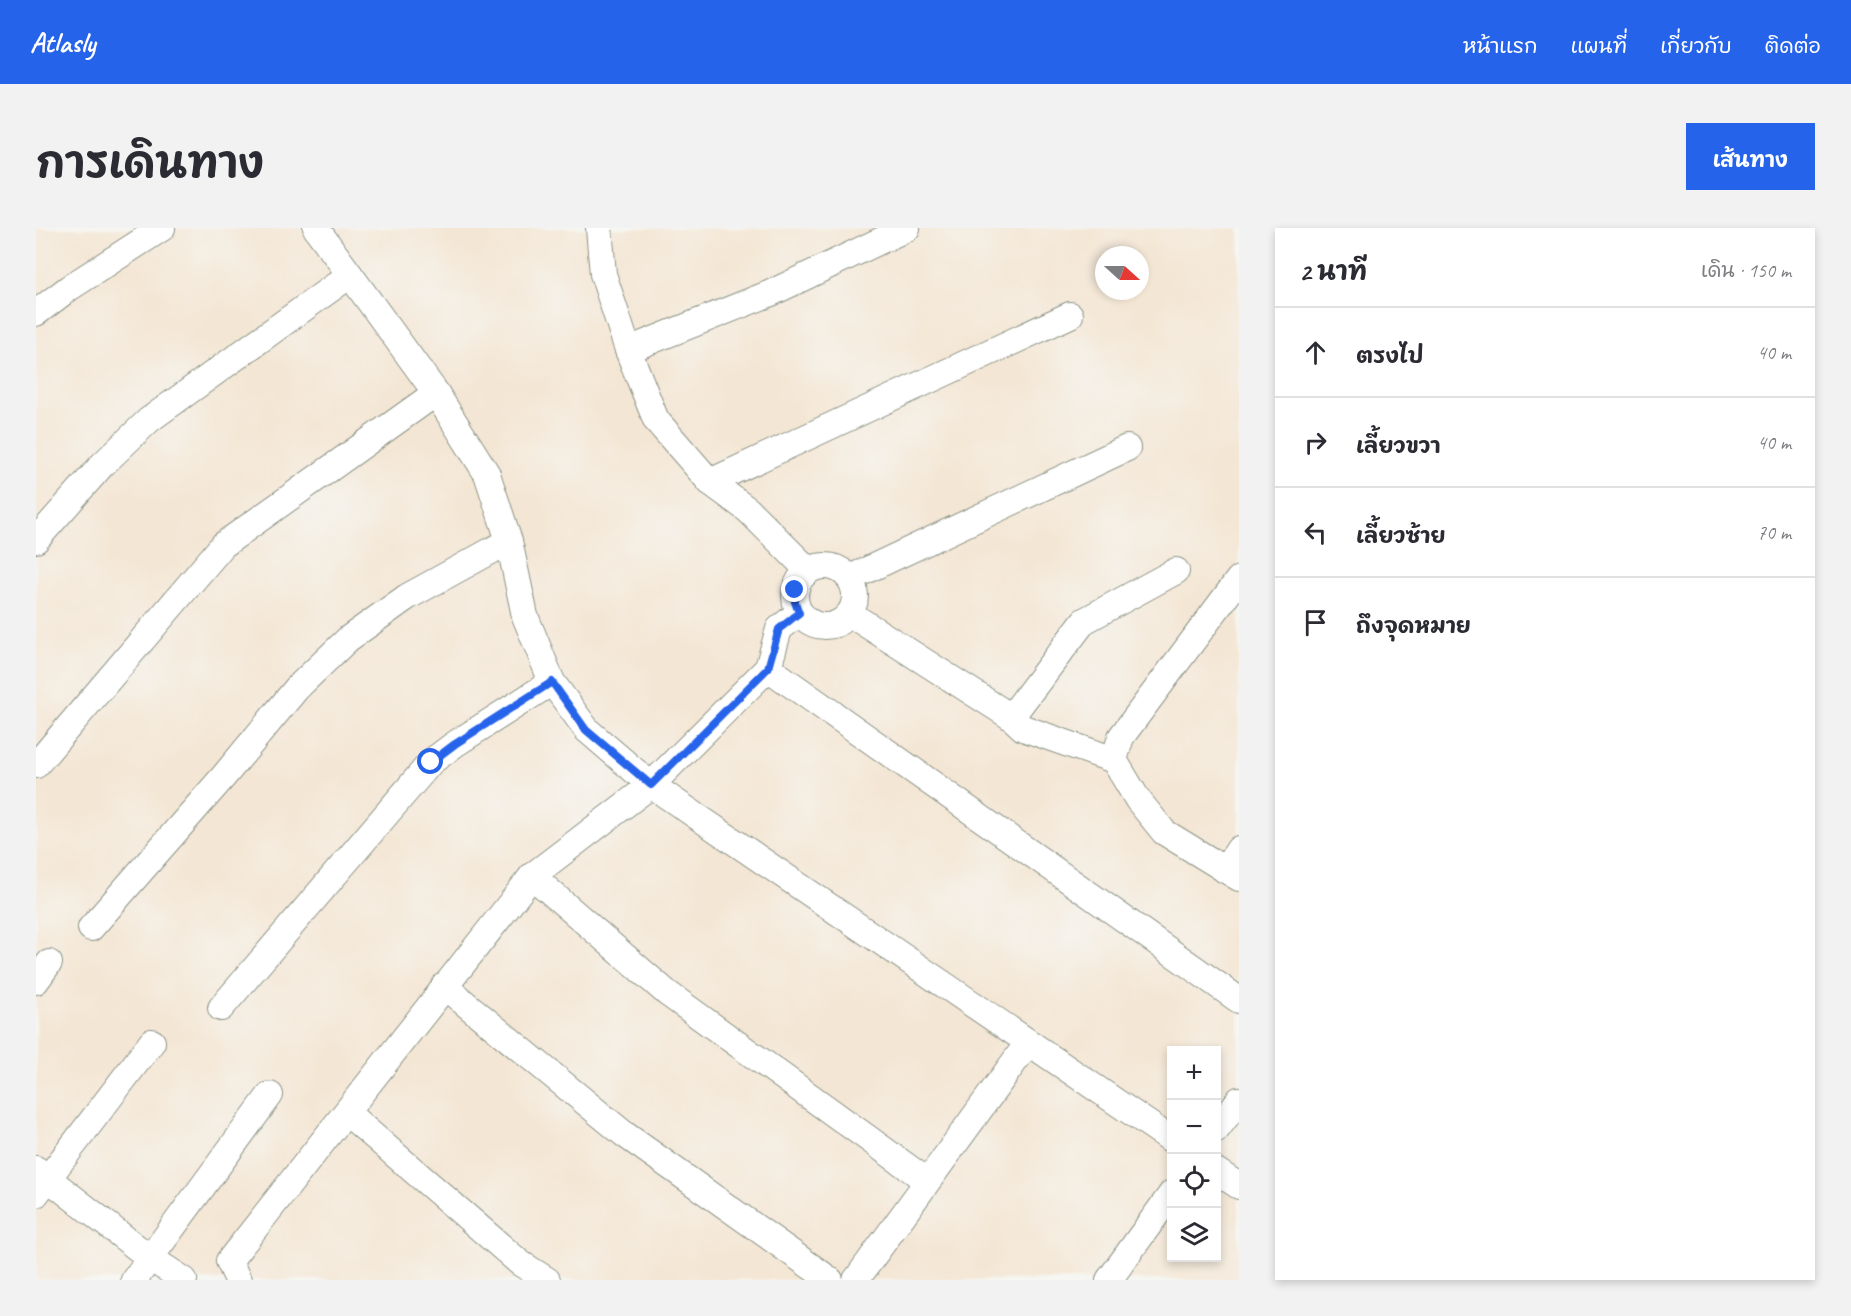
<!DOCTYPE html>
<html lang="th">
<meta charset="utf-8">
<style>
:root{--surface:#fff;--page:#f2f2f3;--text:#2b2b33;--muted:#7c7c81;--line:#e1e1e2;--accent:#2563eb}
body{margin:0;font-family:Caveat,"Playpen Sans Thai",sans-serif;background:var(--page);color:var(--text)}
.controls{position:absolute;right:18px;bottom:18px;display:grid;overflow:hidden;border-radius:0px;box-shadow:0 3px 9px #0003}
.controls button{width:54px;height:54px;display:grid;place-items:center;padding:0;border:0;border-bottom:2px solid var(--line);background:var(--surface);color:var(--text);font:30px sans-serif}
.compass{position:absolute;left:1059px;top:18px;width:54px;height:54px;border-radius:50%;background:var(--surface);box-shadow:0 3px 9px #0003;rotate:111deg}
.stop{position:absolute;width:18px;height:18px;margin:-14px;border:4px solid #2563eb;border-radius:50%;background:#fff}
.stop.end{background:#2563eb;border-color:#fff;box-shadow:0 2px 6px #0008}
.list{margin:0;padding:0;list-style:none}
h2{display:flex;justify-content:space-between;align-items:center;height:78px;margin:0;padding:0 24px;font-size:26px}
h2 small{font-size:20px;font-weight:400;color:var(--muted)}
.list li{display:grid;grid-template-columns:39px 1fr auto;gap:18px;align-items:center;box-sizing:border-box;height:90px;padding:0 24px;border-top:2px solid var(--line)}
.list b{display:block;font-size:22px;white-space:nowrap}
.list em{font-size:20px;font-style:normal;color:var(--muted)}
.icon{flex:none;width:33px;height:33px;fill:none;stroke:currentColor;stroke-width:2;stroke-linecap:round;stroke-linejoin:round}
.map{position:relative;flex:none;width:1203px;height:1052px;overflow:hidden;border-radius:0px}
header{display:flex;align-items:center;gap:36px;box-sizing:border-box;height:84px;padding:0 30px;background:var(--accent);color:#fff}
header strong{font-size:28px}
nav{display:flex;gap:33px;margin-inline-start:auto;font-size:21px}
.intro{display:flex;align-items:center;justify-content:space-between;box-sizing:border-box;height:144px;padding:0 36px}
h1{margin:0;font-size:42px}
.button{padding:15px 27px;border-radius:0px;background:var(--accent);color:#fff;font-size:21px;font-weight:700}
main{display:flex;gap:36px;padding:0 36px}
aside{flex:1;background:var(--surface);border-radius:0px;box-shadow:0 3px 9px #0003}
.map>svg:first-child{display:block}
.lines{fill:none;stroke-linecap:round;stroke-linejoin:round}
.minor-casing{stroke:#8a9284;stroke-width:28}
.minor{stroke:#fff;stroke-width:26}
.route{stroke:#2563eb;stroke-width:8}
</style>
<header>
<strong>Atlasly</strong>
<nav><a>หน้าแรก</a><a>แผนที่</a><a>เกี่ยวกับ</a><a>ติดต่อ</a></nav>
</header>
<div class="intro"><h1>การเดินทาง</h1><a class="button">เส้นทาง</a></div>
<main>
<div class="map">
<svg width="1203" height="1052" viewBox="0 0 1203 1052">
<rect width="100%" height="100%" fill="#f6f6f2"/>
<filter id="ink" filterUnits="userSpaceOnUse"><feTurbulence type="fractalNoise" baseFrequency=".0167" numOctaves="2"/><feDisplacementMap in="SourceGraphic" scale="12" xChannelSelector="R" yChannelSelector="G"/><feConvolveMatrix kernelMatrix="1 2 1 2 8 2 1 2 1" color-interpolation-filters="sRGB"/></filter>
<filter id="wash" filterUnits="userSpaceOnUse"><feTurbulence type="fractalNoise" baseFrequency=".008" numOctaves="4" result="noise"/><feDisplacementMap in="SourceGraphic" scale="24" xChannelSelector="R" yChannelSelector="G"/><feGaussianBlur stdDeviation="1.35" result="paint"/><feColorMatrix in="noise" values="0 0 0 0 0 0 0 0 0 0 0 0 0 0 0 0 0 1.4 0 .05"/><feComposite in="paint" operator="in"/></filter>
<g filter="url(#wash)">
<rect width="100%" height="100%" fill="#f4e6d4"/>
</g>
<g filter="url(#ink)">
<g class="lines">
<defs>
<g id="minor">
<polyline points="280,0 400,165 451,246 473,313 489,388 516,454 551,502 615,557 1136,912"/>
<polyline points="563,0 567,46 592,122 620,192 674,254 712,282 772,342"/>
<polyline points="0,85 33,60 126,0"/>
<polyline points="592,122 735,65 871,0"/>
<polyline points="674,254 1034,87"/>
<polyline points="0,312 66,237 113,192 314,47"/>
<circle cx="789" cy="368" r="30"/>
<polyline points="814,350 1091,220"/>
<polyline points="814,386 975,489 987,500 1078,532 1102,572 1128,604 1203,650"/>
<polyline points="732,440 1203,772"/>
<polyline points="975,489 1048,393 1140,343"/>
<polyline points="1078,532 1085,509 1203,351"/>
<polyline points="0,537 187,317 400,165"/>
<polyline points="1189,642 1203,621"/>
<polyline points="496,648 631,765 891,953"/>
<polyline points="55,700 188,548 261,460 312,411 371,369 473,313"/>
<polyline points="0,753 13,735"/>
<polyline points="408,758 588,906 794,1052"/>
<polyline points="185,780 395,534 419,516 516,454"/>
<polyline points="311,885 484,1035 511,1052"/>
<polyline points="1180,902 1203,872"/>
<polyline points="0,941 114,1030 148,1052"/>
<polyline points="1180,943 1203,958"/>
<polyline points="0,966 116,814"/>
<polyline points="98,1052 234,867"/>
<polyline points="202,1052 193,1033 496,648 615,557 732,440 743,401 763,385"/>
<polyline points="820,1052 992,815"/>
<polyline points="1073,1052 1136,965"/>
</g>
</defs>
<use href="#minor" class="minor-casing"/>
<use href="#minor" class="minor"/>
</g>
</g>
<g class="lines" filter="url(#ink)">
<polyline class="route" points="395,534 419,516 516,454 550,502 615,557 732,440 743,401 763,385 759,374 759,362"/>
</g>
</svg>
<div class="controls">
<button>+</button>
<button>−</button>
<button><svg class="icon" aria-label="locate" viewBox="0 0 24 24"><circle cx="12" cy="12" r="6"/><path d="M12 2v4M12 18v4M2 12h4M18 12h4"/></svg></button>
<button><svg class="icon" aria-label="layers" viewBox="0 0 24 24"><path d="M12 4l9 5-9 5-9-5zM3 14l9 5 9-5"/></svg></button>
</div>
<svg class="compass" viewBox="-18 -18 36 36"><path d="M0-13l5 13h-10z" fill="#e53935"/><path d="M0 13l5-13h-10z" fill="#7c7c81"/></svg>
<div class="stop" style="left:395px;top:534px"></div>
<div class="stop end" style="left:759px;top:362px"></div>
</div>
<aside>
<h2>2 นาที<small>เดิน · 150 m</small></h2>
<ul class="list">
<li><svg class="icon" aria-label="ahead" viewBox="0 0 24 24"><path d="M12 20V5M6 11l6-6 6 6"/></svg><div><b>ตรงไป</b></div><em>40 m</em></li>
<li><svg class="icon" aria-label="right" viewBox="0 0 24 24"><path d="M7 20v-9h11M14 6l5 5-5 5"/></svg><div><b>เลี้ยวขวา</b></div><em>40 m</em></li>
<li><svg class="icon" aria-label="left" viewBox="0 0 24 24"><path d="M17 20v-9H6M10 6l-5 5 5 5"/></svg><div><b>เลี้ยวซ้าย</b></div><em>70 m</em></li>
<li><svg class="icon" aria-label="arrive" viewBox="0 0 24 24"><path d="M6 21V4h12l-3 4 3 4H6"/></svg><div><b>ถึงจุดหมาย</b></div></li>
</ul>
</aside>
</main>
